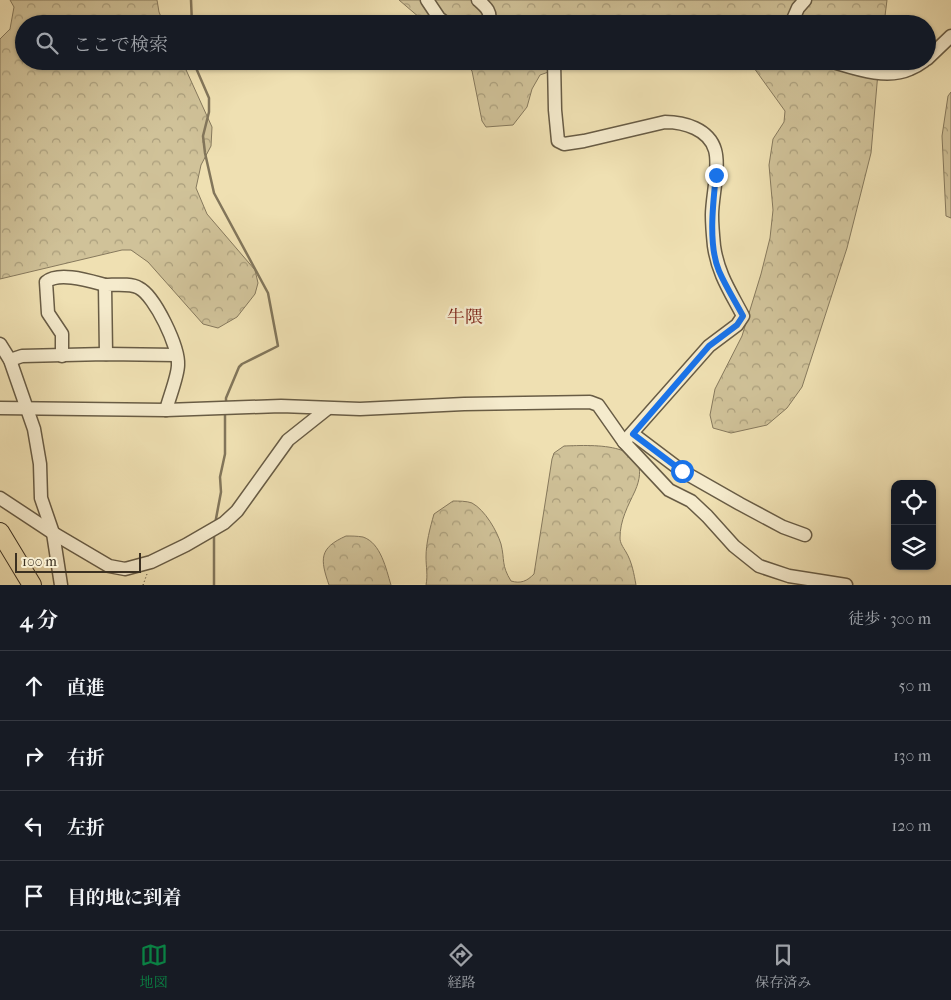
<!DOCTYPE html>
<html lang="ja">
<meta charset="utf-8">
<style>
:root{--surface:#171b24;--page:#20242c;--text:#f1f3f6;--muted:#9ea1a6;--line:#363941;--accent:#0b8043}
body{margin:0;font-family:"IM FELL French Canon","Noto Serif JP",serif;background:var(--page);color:var(--text)}
.controls{position:absolute;right:15px;bottom:15px;display:grid;overflow:hidden;border-radius:10px;box-shadow:0 1px 4px #0004}
.controls button{width:45px;height:45px;display:grid;place-items:center;padding:0;border:0;border-bottom:1px solid var(--line);background:var(--surface);color:var(--text);font:25px sans-serif}
.scale{position:absolute;left:15px;bottom:12px;width:126px;box-sizing:border-box;padding-left:5px;border:2px solid #3b3021;border-top:0;font-size:14px;line-height:18px;white-space:nowrap;color:#3b3021;-webkit-text-stroke:4px #f5ebcd;paint-order:stroke}
.stop{position:absolute;width:15px;height:15px;margin:-11px;border:4px solid #1a73e8;border-radius:50%;background:#fff}
.stop.end{background:#1a73e8;border-color:#fff;box-shadow:0 1px 5px #0008}
.list{margin:0;padding:0;list-style:none}
h2{display:flex;justify-content:space-between;align-items:center;height:65px;margin:0;padding:0 20px;font-size:21px}
h2 small{font-size:16px;font-weight:400;color:var(--muted)}
.list li{display:grid;grid-template-columns:32px 1fr auto;gap:15px;align-items:center;box-sizing:border-box;height:70px;padding:0 20px;border-top:1px solid var(--line)}
.list b{display:block;font-size:19px;white-space:nowrap}
.list em{font-size:16px;font-style:normal;color:var(--muted)}
.icon{flex:none;width:28px;height:28px;fill:none;stroke:currentColor;stroke-width:2;stroke-linecap:round;stroke-linejoin:round}
.map{position:relative;flex:none;width:951px;height:585px;overflow:hidden}
.search{position:absolute;background:var(--surface);box-shadow:0 1px 4px #0004;left:15px;right:15px;top:15px;height:55px;display:flex;align-items:center;gap:12px;box-sizing:border-box;padding:0 18px;border-radius:28px;color:var(--muted);font-size:19px}
.sheet{height:345px;background:var(--surface)}
nav{display:flex;justify-content:space-around;align-items:center;box-sizing:border-box;height:70px;border-top:1px solid var(--line);background:var(--surface);font-size:14px;color:var(--muted)}
nav a{display:grid;justify-items:center;gap:2px}
nav .on{color:var(--accent)}
.map>svg:first-child{display:block}
.forest{fill:url(#forest-crowns);stroke:#86795d}
.lines{fill:none;stroke-linecap:round;stroke-linejoin:round}
.stream{stroke:#82765b;stroke-width:2.5}
.minor-casing{stroke:#685c45;stroke-width:15}
.highway-casing{stroke:#3b3021;stroke-width:20}
.path{stroke:#3b3021;stroke-width:1;stroke-dasharray:1 2.5;stroke-linecap:butt}
.minor{stroke:#f5ebcd;stroke-width:12}
.highway{stroke:#efe0b2;stroke-width:18}
.route{stroke:#1a73e8;stroke-width:6}
.labels{text-anchor:middle;stroke-width:5;stroke-linejoin:round;paint-order:stroke}
.quarter-label{font-size:18px;fill:#7a1f14;stroke:#f5ebcd}
</style>
<div class="map">
<svg width="951" height="585" viewBox="0 0 951 585">
<defs>
<pattern id="forest-crowns" width="20" height="18" patternUnits="userSpaceOnUse" patternTransform="scale(1.25)"><rect width="20" height="18" fill="#d0c299"/><path d="M2 6a3 3 0 1 1 6 0M12 15a3 3 0 1 1 6 0" fill="none" stroke="#aa9e7c"/></pattern>
</defs>
<rect width="100%" height="100%" fill="#efe0b2"/>
<filter id="stains"><feTurbulence type="fractalNoise" baseFrequency=".004" numOctaves="4"/><feColorMatrix values="0 0 0 0 .2 0 0 0 0 .09 0 0 0 0 .02 0 0 0 .5 -.17"/></filter>
<radialGradient id="worn" r=".72"><stop offset=".6" stop-color="#630" stop-opacity="0"/><stop offset="1" stop-color="#630" stop-opacity=".3"/></radialGradient>
<g class="forest">
<polygon points="10,0 157,0 159,12 164,24 24,24 24,61 182,61 212,127 211,146 201,165 196,188 207,214 255,270 258,283 255,294 237,317 218,328 203,324 148,262 131,250 122,250 0,279 0,39 10,29 14,7"/>
<polygon points="399,0 887,0 884,24 427,24"/>
<polygon points="464,61 603,61 568,65 540,75 532,89 527,107 513,125 486,127 482,121 472,71"/>
<polygon points="737,61 879,61 871,153 847,248 802,387 787,408 767,425 731,433 713,428 710,415 715,389 742,336 761,274 770,238 773,210 769,165 773,139 784,122 785,111 754,68"/>
<polygon points="951,92 951,218 946,216 942,136 948,96"/>
<path d="M 564,446 C 594,445 657,441 635,491 C 628,506 620,520 620,538 C 620,543 623,547 626,552 C 632,562 634,574 636,585 L 426,585 C 428,575 426,567 426,557 C 426,543 430,528 434,514 L 453,501 C 458,501 467,501 472,503 C 485,510 497,531 501,544 C 505,560 501,565 511,581 C 521,584 527,581 534,574 L 552,459 L 554,453 Z"/>
<path d="M 346,536 C 351,536 357,536 363,537 C 381,543 386,569 391,585 L 329,585 C 320,559 319,548 346,536 Z"/>
</g>
<g class="lines">
<g class="stream">
<polyline points="191,0 192,24"/>
<polyline points="193,61 209,98 209,112 203,136 205,153 214,193 268,293 278,346 242,364 239,367 226,398 226,405"/>
<polyline points="215,524 221,492 220,477 225,454 225,413"/>
<polyline points="214,585 214,534"/>
</g>
<defs>
<g id="minor">
<polyline points="427,0 439,18 447,24"/>
<path d="M 478,0 C 486,7 492,12 489,24"/>
<polyline points="591,24 615,24"/>
<polyline points="791,24 798,8 805,0"/>
<polyline points="927,59 951,36"/>
<path d="M 554,61 L 555,110 L 558,141 L 564,144 L 584,141 L 665,122 C 684,122 709,129 715,150 C 720,167 712,197 712,215 C 712,225 713,236 714,246 C 718,274 730,291 743,316 L 737,325 L 709,346 L 624,442"/>
<path d="M 830,61 C 854,68 886,80 910,69 C 915,67 920,64 924,61"/>
<polyline points="0,344 10,360 34,429 40,464 41,498 53,533 61,585"/>
<path d="M 106,354 L 105,285 C 115,285 131,283 139,288 C 155,296 179,347 178,365 C 178,376 169,398 166,410"/>
<path d="M 62,356 L 62,334 L 48,313 L 46,282 C 59,271 90,281 105,285"/>
<polyline points="10,360 22,356 106,354 176,355"/>
<polyline points="0,408 166,410 281,406 360,409 464,404 590,402 598,405 624,442 669,490 691,501 707,516 734,546 759,566 789,576 846,585"/>
<polyline points="633,434 682,471 740,504 783,527 805,535"/>
<polyline points="0,498 53,533 109,566 125,569 151,562 186,545 224,523 237,511 288,440 327,409"/>
</g>
<polyline id="highway" points="0,532 32,585"/>
</defs>
<use href="#minor" class="minor-casing"/>
<use href="#highway" class="highway-casing"/>
<polyline class="path" points="143,585 147,574"/>
<use href="#minor" class="minor"/>
<use href="#highway" class="highway"/>
</g>
<g class="lines">
<path class="route" d="M 682,471 L 633,434 L 709,346 L 737,325 L 743,316 C 735,301 726,287 719,271 C 708,245 713,203 716,175"/>
</g>
<g class="labels">
<g class="quarter-label">
<text x="465" y="323">牛隈</text>
</g>
</g>
<rect width="100%" height="100%" filter="url(#stains)"/>
<rect width="100%" height="100%" fill="url(#worn)"/>
</svg>
<div class="controls">
<button><svg class="icon" aria-label="locate" viewBox="0 0 24 24"><circle cx="12" cy="12" r="6"/><path d="M12 2v4M12 18v4M2 12h4M18 12h4"/></svg></button>
<button><svg class="icon" aria-label="layers" viewBox="0 0 24 24"><path d="M12 4l9 5-9 5-9-5zM3 14l9 5 9-5"/></svg></button>
</div>
<div class="scale">100 m</div>
<div class="stop" style="left:682px;top:471px"></div>
<div class="stop end" style="left:716px;top:175px"></div>
<div class="search"><svg class="icon" aria-label="search" viewBox="0 0 24 24"><circle cx="10" cy="10" r="6"/><path d="M15 15l6 6"/></svg>ここで検索</div>
</div>
<section class="sheet">
<h2>4 分<small>徒歩 · 300 m</small></h2>
<ul class="list">
<li><svg class="icon" aria-label="ahead" viewBox="0 0 24 24"><path d="M12 20V5M6 11l6-6 6 6"/></svg><div><b>直進</b></div><em>50 m</em></li>
<li><svg class="icon" aria-label="right" viewBox="0 0 24 24"><path d="M7 20v-9h11M14 6l5 5-5 5"/></svg><div><b>右折</b></div><em>130 m</em></li>
<li><svg class="icon" aria-label="left" viewBox="0 0 24 24"><path d="M17 20v-9H6M10 6l-5 5 5 5"/></svg><div><b>左折</b></div><em>120 m</em></li>
<li><svg class="icon" aria-label="arrive" viewBox="0 0 24 24"><path d="M6 21V4h12l-3 4 3 4H6"/></svg><div><b>目的地に到着</b></div></li>
</ul>
</section>
<nav>
<a class="on"><svg class="icon" aria-label="map" viewBox="0 0 24 24"><path d="M3 6l6-2 6 2 6-2v14l-6 2-6-2-6 2zM9 4v14M15 6v14"/></svg>地図</a>
<a><svg class="icon" aria-label="directions" viewBox="0 0 24 24"><path d="M12 3l9 9-9 9-9-9zM9 14v-3h6M13 9l2 2-2 2"/></svg>経路</a>
<a><svg class="icon" aria-label="saved" viewBox="0 0 24 24"><path d="M7 4h10v16l-5-4-5 4z"/></svg>保存済み</a>
</nav>
